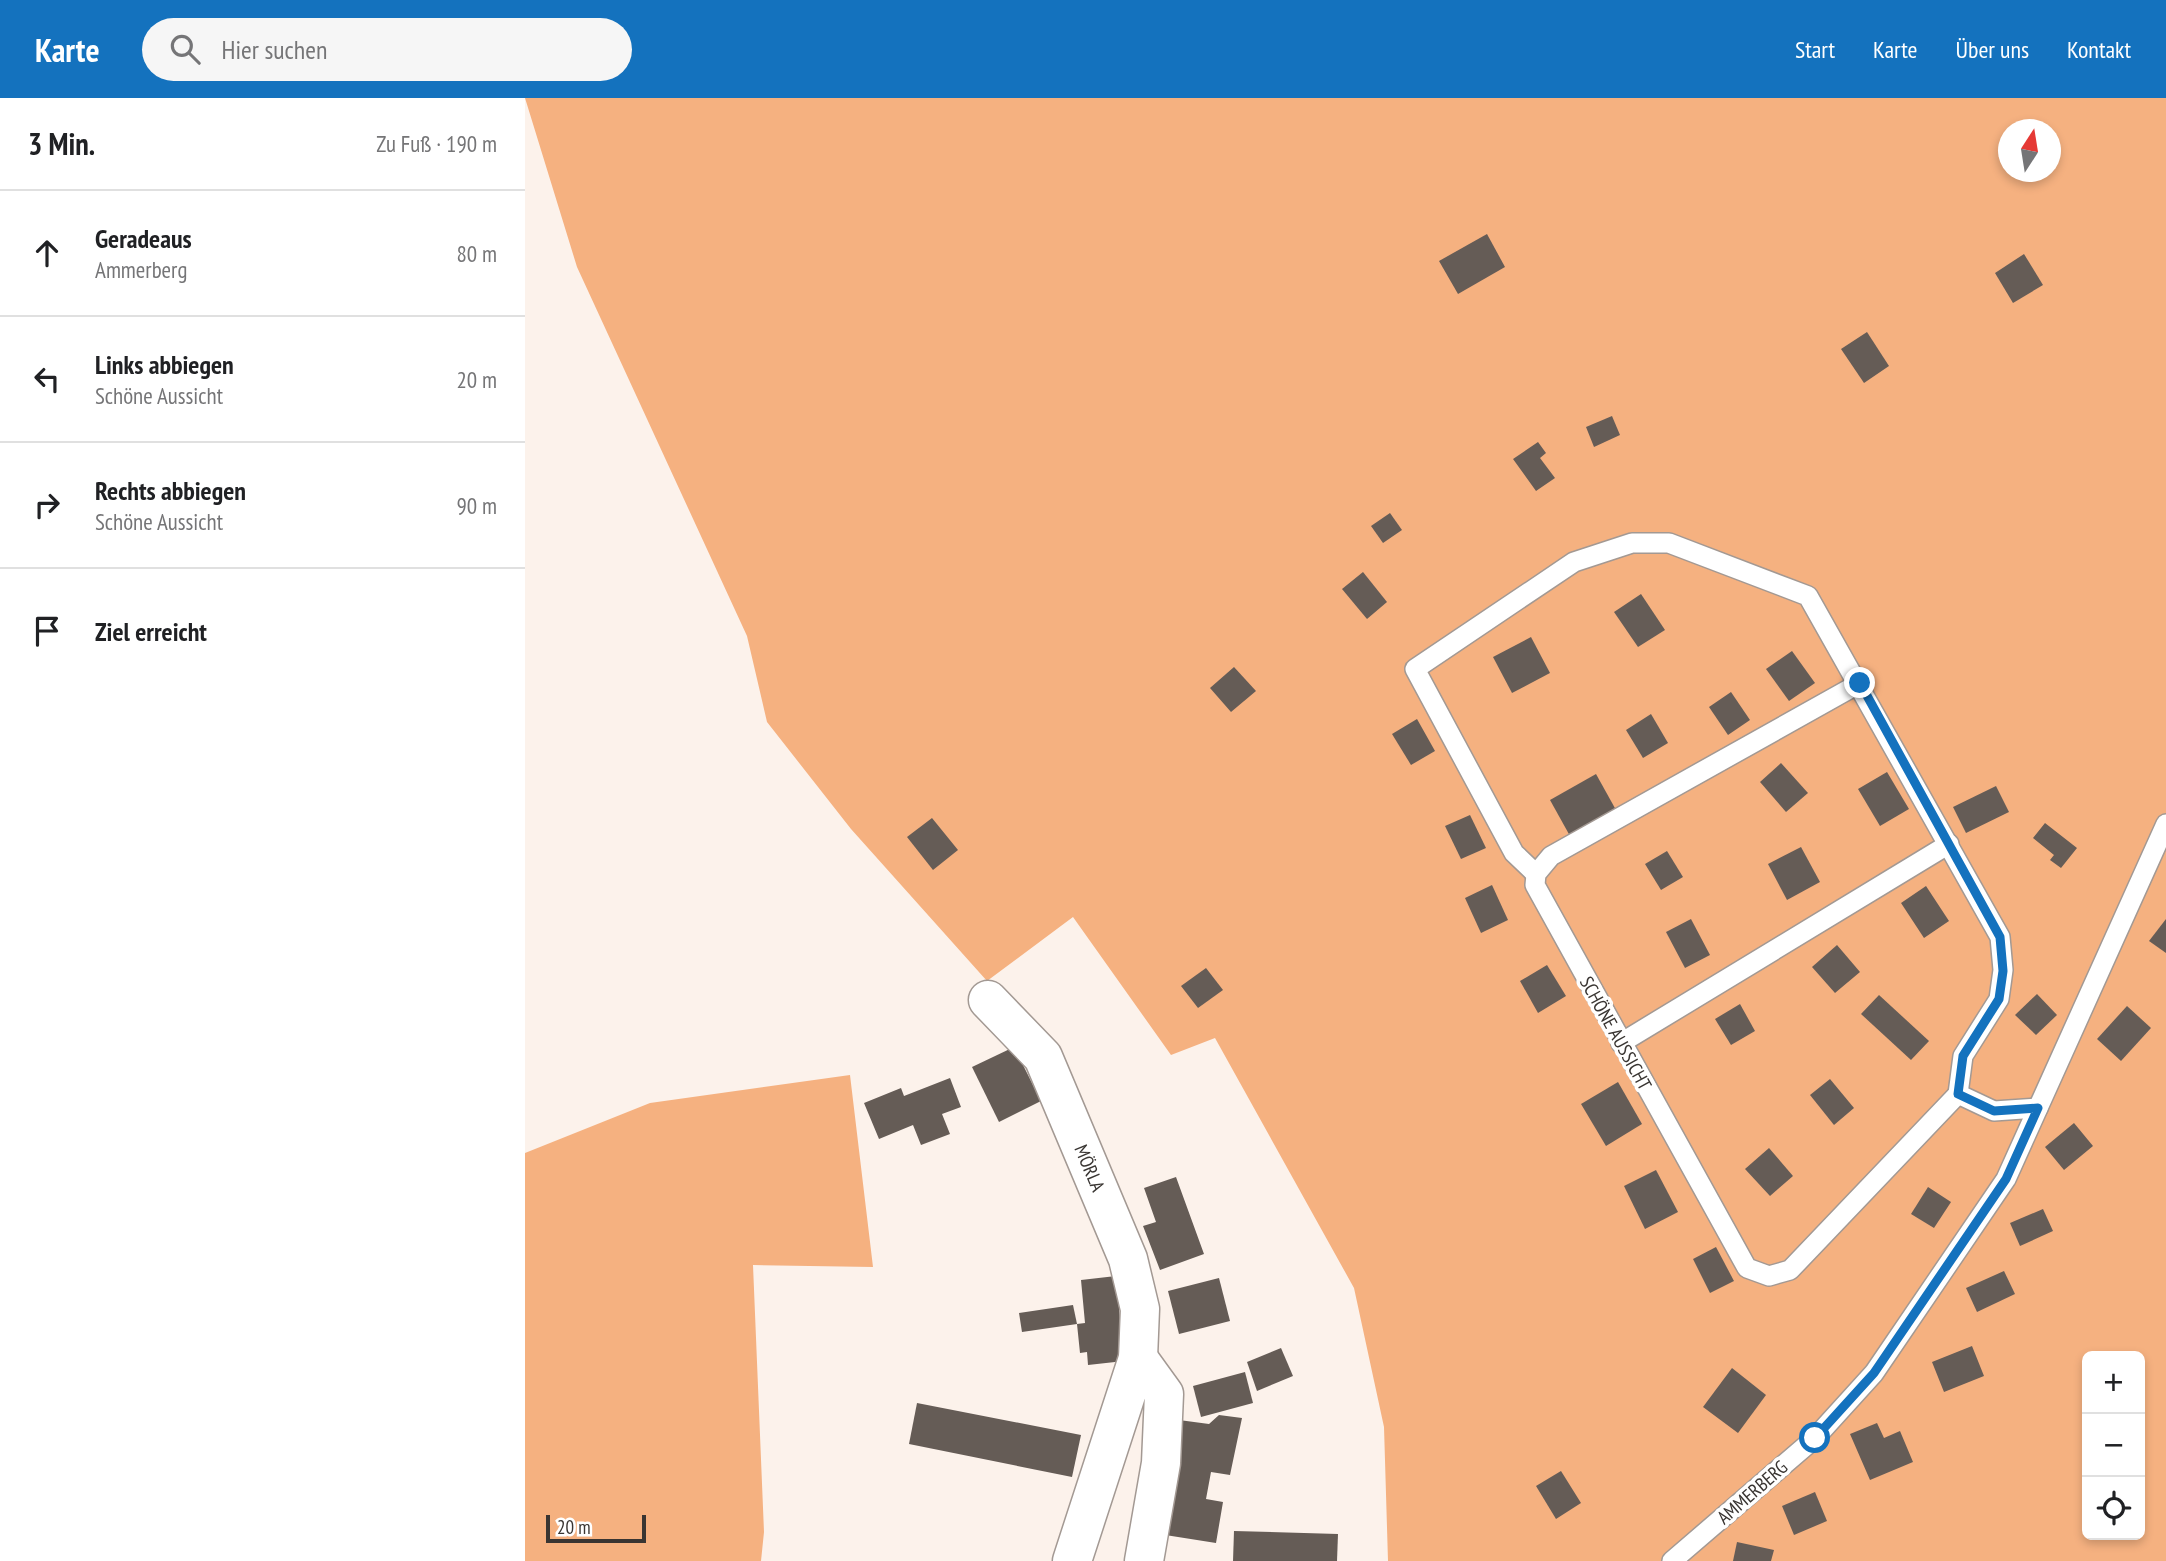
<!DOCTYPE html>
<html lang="de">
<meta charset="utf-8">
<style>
:root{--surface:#fff;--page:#f6f6f6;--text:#202124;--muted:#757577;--line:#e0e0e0;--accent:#1472be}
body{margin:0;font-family:"PT Sans Narrow",sans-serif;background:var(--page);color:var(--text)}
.controls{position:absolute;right:21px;bottom:21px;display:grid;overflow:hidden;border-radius:10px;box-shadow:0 4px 10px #0003}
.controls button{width:63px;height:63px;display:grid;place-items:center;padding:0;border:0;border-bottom:2px solid var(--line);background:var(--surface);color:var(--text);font:35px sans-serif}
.compass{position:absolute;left:1473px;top:21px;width:63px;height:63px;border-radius:50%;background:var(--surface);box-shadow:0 4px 10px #0003;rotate:12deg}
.scale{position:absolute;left:21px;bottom:18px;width:100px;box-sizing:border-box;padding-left:7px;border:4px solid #393532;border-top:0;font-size:19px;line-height:24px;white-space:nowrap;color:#393532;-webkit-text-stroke:5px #fff;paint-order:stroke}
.stop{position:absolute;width:21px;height:21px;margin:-16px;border:5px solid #1472be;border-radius:50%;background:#fff}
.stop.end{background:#1472be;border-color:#fff;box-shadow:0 2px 7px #0008}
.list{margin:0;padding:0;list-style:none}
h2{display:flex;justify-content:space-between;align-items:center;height:91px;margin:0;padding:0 28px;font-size:30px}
h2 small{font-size:23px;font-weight:400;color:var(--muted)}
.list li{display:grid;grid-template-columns:46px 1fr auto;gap:21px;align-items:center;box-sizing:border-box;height:126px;padding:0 28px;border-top:2px solid var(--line)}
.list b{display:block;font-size:26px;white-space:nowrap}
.list p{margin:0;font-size:23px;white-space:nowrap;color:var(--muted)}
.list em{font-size:23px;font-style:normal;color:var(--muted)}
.icon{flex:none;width:38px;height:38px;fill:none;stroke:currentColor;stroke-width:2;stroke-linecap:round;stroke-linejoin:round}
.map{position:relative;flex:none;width:1641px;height:1463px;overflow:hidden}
header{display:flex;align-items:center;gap:42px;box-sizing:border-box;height:98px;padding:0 35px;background:var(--accent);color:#fff}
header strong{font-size:33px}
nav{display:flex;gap:38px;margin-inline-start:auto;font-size:24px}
.search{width:490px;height:63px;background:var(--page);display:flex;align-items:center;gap:18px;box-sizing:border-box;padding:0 24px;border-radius:38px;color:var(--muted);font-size:26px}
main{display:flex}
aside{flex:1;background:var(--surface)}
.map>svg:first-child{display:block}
.green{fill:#f5b180;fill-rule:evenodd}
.building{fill:#655c56}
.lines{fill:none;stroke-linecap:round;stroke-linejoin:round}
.lane-casing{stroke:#a39993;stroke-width:22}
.street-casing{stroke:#a39993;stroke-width:41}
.lane{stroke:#fff;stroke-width:19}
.street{stroke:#fff;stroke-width:38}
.route{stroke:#1472be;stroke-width:9}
.labels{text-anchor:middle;stroke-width:7;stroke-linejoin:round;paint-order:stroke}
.street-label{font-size:19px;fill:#393532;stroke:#fff}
</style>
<header>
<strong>Karte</strong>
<div class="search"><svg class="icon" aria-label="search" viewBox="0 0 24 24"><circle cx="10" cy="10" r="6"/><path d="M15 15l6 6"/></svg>Hier suchen</div>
<nav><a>Start</a><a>Karte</a><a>Über uns</a><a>Kontakt</a></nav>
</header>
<main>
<aside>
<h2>3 Min.<small>Zu Fuß · 190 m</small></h2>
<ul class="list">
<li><svg class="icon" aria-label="ahead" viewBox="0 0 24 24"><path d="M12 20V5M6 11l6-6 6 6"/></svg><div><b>Geradeaus</b><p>Ammerberg</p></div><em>80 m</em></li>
<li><svg class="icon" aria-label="left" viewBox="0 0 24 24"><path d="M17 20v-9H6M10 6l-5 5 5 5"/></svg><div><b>Links abbiegen</b><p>Schöne Aussicht</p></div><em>20 m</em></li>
<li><svg class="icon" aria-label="right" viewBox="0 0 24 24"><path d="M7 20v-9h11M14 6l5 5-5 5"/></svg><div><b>Rechts abbiegen</b><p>Schöne Aussicht</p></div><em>90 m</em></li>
<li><svg class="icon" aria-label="arrive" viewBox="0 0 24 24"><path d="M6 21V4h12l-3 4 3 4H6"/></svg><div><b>Ziel erreicht</b></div></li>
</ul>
</aside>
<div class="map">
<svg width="1641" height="1463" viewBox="0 0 1641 1463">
<rect width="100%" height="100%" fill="#fcf2eb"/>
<g class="green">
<path d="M 0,0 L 1641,0 L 1641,1463 L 863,1463 L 859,1329 L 829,1190 L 690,940 L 646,957 L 548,819 L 462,883 L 326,731 L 242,624 L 222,538 L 52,169 ZM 1484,32 L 1526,32 L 1526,74 L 1484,74 ZM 1562,1258 L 1615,1258 L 1615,1437 L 1562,1437 Z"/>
<polygon points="325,977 348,1169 228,1167 239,1434 236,1463 0,1463 0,1055 125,1005"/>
</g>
<g class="building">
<polygon points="962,136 980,169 933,196 914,163"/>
<polygon points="1499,156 1518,187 1488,205 1470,175"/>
<polygon points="1342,234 1364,268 1339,285 1316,251"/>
<polygon points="1087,318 1095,337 1069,349 1061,329"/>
<polygon points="1013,344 1021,355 1015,360 1030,380 1011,393 988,361"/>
<polygon points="865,415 877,432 858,445 846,428"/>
<polygon points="838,474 862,504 842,521 817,491"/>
<polygon points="1116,496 1140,532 1113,549 1089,514"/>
<polygon points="1006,539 1025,575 987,595 968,559"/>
<polygon points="1267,553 1290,585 1264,603 1241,571"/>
<polygon points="709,569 731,593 706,614 685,590"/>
<polygon points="1206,594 1225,622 1203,637 1184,609"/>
<polygon points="1126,616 1143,645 1118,660 1101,632"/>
<polygon points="892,621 910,653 886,667 867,636"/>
<polygon points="1256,665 1283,695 1261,714 1235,684"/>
<polygon points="1362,674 1384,711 1355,728 1333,691"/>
<polygon points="1071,676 1091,712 1045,738 1025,702"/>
<polygon points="1471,688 1484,714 1441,735 1428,709"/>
<polygon points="945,717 961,750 936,761 920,728"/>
<polygon points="407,720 433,752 408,772 382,739"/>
<polygon points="1520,725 1552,750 1536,770 1525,762 1529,757 1508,740"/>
<polygon points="1276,749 1295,784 1262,802 1243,766"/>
<polygon points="1142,753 1158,779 1136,792 1120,766"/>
<polygon points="967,787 983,822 956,835 940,800"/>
<polygon points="1401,788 1424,823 1399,840 1376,805"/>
<polygon points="1166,821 1185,857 1160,870 1141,834"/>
<polygon points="1641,821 1641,855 1624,843"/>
<polygon points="1312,847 1335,874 1310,895 1287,869"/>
<polygon points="1022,867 1041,898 1013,915 995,883"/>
<polygon points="681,870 698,892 673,910 656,888"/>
<polygon points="1512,896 1532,917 1511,937 1490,917"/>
<polygon points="1354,897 1404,943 1386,962 1336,916"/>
<polygon points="1215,906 1230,933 1206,947 1190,921"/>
<polygon points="1602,908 1626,930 1596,963 1572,941"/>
<polygon points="489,949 516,1003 474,1024 447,969"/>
<polygon points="425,980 436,1009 417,1016 425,1036 396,1047 388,1027 354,1041 339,1005 376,990 379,998"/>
<polygon points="1305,981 1329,1010 1309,1027 1285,997"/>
<polygon points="1093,984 1117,1026 1081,1048 1056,1006"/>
<polygon points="1549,1025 1568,1048 1539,1072 1520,1049"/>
<polygon points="1244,1050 1268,1078 1245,1098 1220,1071"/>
<polygon points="1131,1072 1153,1114 1120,1131 1099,1088"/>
<polygon points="651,1079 679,1156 635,1172 618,1128 631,1124 619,1090"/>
<polygon points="1403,1089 1426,1104 1409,1130 1386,1116"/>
<polygon points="1518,1111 1528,1133 1495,1148 1485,1125"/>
<polygon points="1191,1149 1209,1183 1185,1195 1168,1161"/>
<polygon points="1479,1173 1490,1196 1452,1214 1441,1190"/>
<polygon points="591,1178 599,1263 563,1267 562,1254 555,1255 552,1226 560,1225 556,1182"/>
<polygon points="694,1180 705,1223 654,1236 643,1193"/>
<polygon points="548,1207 552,1226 497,1234 494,1215"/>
<polygon points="1447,1248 1459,1278 1419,1294 1407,1264"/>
<polygon points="756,1250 768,1278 732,1293 722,1264"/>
<polygon points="1207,1270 1241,1297 1213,1335 1178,1309"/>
<polygon points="720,1274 728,1305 676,1319 668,1288"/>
<polygon points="392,1305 556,1337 547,1379 384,1346"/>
<polygon points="694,1317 717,1320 705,1377 686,1374 681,1401 698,1404 691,1445 634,1436 654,1322 684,1326"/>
<polygon points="1352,1325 1359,1340 1375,1333 1388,1364 1345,1382 1325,1336"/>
<polygon points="1036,1373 1056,1405 1031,1421 1011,1388"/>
<polygon points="1290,1394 1302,1423 1269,1437 1257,1408"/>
<polygon points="709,1433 813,1436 812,1463 708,1463"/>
<polygon points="1212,1444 1249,1452 1246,1463 1208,1463"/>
</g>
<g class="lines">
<defs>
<g id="lane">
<polyline points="1335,585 1026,758 1011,776 1010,787 1222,1170 1244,1178 1265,1172 1433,996"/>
<polyline points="1011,776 989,755 890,571 1049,464 1107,445 1144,445 1283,498 1475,839 1478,872 1474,901 1438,958 1433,996 1469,1013 1513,1010"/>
<polyline points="1096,945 1424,746"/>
<polyline points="1147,1463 1290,1340 1349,1275 1481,1081 1641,726"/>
</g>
<g id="street">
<polyline points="463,902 518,959 603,1161 615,1211 613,1260 547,1463"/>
<polyline points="613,1260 639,1296 636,1365 619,1463"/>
</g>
</defs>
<use href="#lane" class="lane-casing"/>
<use href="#street" class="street-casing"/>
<use href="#lane" class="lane"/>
<use href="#street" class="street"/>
</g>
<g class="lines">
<polyline class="route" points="1290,1340 1349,1275 1481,1081 1513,1010 1469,1013 1433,996 1438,958 1474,901 1478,873 1475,839 1335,585"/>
</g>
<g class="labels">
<g class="street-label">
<text transform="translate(1091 935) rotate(61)" y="7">SCHÖNE AUSSICHT</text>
<text transform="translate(565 1070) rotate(67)" y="7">MÖRLA</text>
<text transform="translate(1227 1394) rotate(-41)" y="7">AMMERBERG</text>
</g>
</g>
</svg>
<div class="controls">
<button>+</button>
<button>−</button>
<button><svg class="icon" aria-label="locate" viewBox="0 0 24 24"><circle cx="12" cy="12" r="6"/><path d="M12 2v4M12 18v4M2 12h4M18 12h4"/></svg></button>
</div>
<svg class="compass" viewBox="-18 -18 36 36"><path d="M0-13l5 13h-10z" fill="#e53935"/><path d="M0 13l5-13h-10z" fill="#757577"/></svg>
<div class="scale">20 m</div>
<div class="stop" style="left:1290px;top:1340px"></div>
<div class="stop end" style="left:1335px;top:585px"></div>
</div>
</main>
